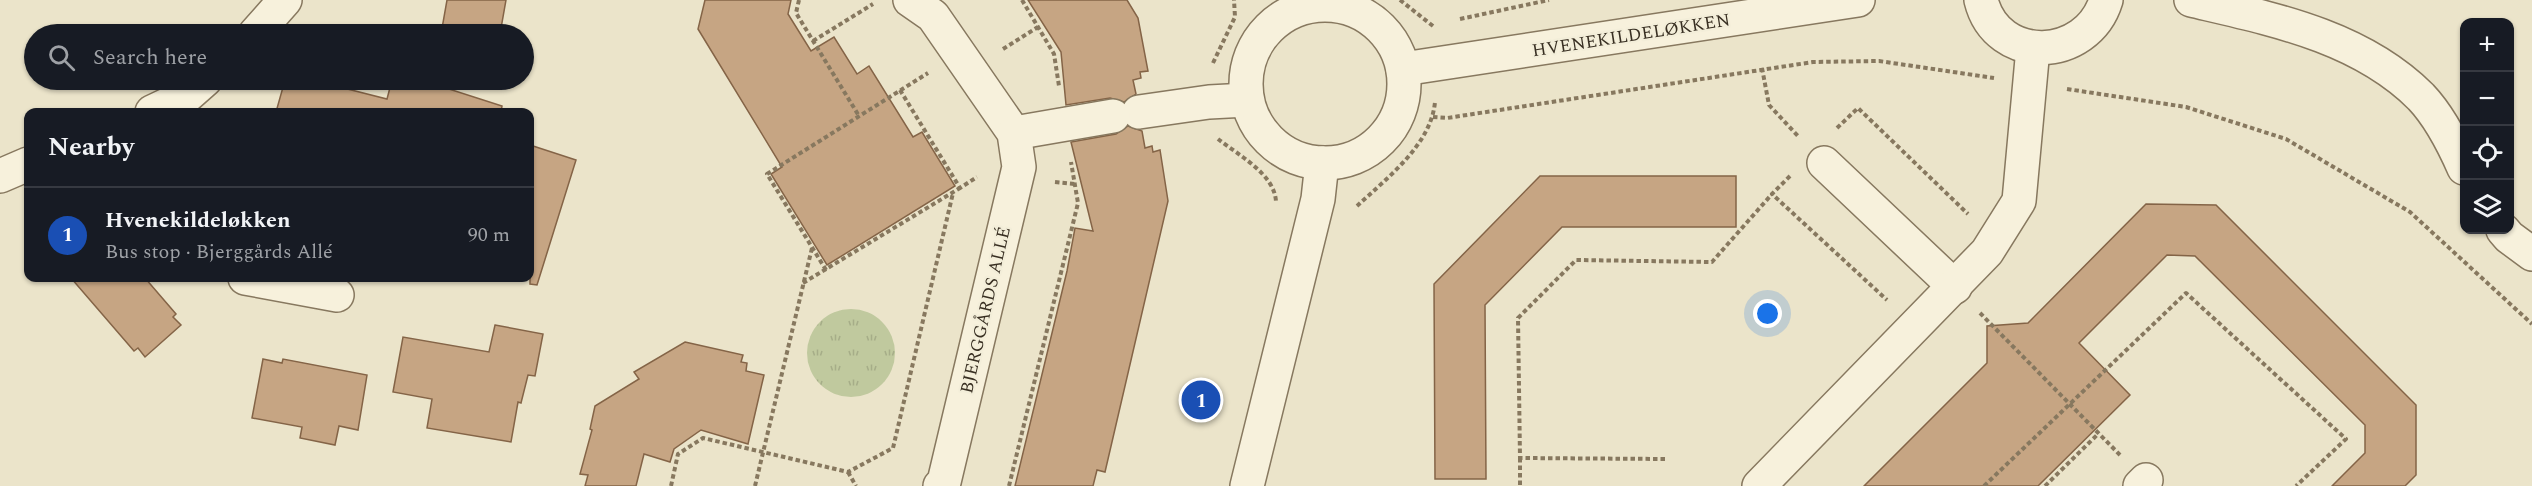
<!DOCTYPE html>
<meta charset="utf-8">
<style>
:root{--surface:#171b24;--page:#242831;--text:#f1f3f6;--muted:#9ea1a6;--line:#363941;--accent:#1a73e8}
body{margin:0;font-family:Spectral,serif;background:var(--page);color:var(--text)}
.controls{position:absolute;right:18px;top:18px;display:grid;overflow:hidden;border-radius:12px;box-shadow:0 2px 4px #0004}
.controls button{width:54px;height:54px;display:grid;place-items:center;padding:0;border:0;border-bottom:2px solid var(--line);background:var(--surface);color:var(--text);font:30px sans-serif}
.you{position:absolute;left:1768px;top:314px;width:21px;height:21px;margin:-15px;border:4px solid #fff;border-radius:50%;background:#1a73e8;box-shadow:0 0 0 9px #1a73e833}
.badge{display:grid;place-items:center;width:39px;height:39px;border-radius:50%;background:var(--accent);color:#fff;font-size:20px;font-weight:700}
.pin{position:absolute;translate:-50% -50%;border:3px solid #fff;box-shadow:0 2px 6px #0006}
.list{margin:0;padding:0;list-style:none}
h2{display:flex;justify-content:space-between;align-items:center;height:78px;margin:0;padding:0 24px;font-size:26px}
h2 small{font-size:20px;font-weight:400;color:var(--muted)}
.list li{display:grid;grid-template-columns:39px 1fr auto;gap:18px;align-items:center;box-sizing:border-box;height:96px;padding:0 24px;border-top:2px solid var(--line)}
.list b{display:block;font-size:22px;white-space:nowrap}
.list p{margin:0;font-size:20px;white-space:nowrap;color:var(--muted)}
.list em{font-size:20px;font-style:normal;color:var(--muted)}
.icon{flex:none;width:33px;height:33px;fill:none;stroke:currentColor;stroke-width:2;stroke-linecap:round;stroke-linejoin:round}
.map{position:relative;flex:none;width:2532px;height:486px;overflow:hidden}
.search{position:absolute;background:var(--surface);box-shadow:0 2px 4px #0004;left:24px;top:24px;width:510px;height:66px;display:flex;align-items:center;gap:15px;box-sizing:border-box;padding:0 21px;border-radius:33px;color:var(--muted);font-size:22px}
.panel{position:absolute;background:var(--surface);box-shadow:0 2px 4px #0004;left:24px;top:108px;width:510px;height:174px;border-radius:12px}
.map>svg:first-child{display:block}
.park{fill:url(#park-tufts)}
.building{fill:#c6a583;stroke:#846447;stroke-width:1.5}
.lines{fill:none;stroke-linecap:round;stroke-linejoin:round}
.minor-casing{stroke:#87785f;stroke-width:36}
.path{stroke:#87785f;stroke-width:4;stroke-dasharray:4.5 3;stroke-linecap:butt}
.minor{stroke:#f7f1dc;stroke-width:33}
.labels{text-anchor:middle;stroke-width:4.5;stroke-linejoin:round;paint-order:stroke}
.street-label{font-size:18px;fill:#382f22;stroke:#f3eed9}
</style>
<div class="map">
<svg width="2532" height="486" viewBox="0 0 2532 486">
<defs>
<pattern id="park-tufts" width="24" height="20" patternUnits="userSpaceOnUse" patternTransform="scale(1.5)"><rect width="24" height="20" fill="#c0c99e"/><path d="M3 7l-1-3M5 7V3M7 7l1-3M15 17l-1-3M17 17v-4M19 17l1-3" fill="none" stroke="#a6ad88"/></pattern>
</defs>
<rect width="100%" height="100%" fill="#ebe4ca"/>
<circle class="park" cx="851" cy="353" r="44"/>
<g class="building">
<polygon points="447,0 506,0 500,34 441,34"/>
<polygon points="705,0 791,0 788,14 811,51 834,37 857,74 869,66 913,137 922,132 955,186 827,265 771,174 782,167 698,29"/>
<polygon points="1028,0 1127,0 1138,18 1148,71 1140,72 1141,78 1133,80 1136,94 1124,102 1110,98 1066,105 1061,52"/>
<polygon points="285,80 312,80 387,99 392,80 421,80 502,106 501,112 276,112"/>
<polygon points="1128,126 1142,131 1145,148 1152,146 1153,152 1160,150 1168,201 1105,472 1097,470 1093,486 1015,486 1067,271 1075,228 1093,231 1071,142 1116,134"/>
<polygon points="530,145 576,160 537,285 530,284"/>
<polygon points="1540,176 1736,176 1736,227 1562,227 1485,305 1486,479 1435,479 1434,284"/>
<polygon points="2146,204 2216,205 2416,405 2416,475 2405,486 2332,486 2365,453 2365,425 2195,256 2167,255 2079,343 2130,395 2038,486 1864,486 1987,363 1987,326 2028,323"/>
<polygon points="71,278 145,278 176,314 173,317 181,325 145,357 138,348 134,351"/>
<polygon points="495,325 543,334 535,376 528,375 521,403 518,402 511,442 427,428 432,399 393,392 403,337 489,352"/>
<polygon points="685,342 743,355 741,362 747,363 746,371 764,375 748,444 701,430 674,449 670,462 644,454 636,486 585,486 588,475 580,474 592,430 590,429 595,406 639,379 634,372"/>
<polygon points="263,359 282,363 283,359 367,375 358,430 339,426 335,445 300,438 302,427 252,418"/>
</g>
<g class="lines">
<defs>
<g id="minor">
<polyline points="910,0 933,16 1014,133 1019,167 944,482 940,486"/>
<path d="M 1981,0 C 1997,65 2087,62 2106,0"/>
<path d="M 2191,0 C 2272,19 2360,36 2421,97 C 2440,117 2453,143 2464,168"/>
<circle cx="1325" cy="84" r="79"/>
<polyline points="255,34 285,0"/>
<polyline points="1403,69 1858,0"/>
<polyline points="152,112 188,95 205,80"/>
<polyline points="1139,112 1209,102 1247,100"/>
<polyline points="1014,133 1113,116"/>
<polyline points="1824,163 1955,287"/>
<polyline points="0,176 28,164"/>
<polyline points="2503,230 2509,237 2532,254"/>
<polyline points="245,278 337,295"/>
<polyline points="1247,486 1318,199 1322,163"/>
<polyline points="1759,486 1987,252 2019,201 2033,48"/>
<polyline points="2140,486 2146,480"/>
</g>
</defs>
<use href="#minor" class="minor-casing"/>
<g class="path">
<polyline points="799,0 796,13 859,116"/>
<polyline points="1022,0 1054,54 1059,86"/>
<polyline points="1400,0 1433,26"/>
<polyline points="1460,19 1549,0"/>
<polyline points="813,41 873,4"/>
<polyline points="1003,49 1038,27"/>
<polyline points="1213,63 1235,17 1234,0"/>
<polyline points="1762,68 1769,105 1798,136"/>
<polyline points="2067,89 2186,107 2286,139 2410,212 2532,324"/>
<polyline points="900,90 960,188 977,177"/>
<polyline points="1433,117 1447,118 1813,62 1879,61 1994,78"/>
<polyline points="1837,128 1858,108 1968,214"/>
<path d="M 1218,139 C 1238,155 1275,174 1276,202"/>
<polyline points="1790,176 1772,194 1887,300"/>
<polyline points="1055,182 1075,184"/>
<path d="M 1357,206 C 1387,178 1431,145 1435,102"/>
<polyline points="826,270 767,174 928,73"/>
<polyline points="803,283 960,188"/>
<polyline points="1980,313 2120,455"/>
<polyline points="1520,458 1520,486"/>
<polyline points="1665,459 1520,458 1518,318 1576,260 1712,262 1772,194"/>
<polyline points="848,472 856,486"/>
<polyline points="671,486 678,454 703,438 848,472 893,448 953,193"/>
<polyline points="755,486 812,248"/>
<polyline points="1009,486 1078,203 1071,162"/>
<polyline points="1984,486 2186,293 2346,439 2296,486"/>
<polyline points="2045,486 2098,434"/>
</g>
<use href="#minor" class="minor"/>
</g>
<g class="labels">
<g class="street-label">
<text transform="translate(1631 35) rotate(-9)" y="6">HVENEKILDELØKKEN</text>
<text transform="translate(985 310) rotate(-77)" y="6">BJERGGÅRDS ALLÉ</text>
</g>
</g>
</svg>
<div class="controls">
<button>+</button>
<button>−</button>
<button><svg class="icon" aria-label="locate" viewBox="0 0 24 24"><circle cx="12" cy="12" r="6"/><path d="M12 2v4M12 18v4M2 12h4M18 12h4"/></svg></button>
<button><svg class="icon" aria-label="layers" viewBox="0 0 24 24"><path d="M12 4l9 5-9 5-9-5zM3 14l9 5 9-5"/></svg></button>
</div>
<div class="you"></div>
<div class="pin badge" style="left:1201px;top:400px;background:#1a4fb4">1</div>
<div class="search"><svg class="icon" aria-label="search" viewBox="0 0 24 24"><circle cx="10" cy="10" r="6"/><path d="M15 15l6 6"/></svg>Search here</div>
<section class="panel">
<h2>Nearby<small></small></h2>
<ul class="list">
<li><span class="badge" style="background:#1a4fb4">1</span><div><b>Hvenekildeløkken</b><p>Bus stop · Bjerggårds Allé</p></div><em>90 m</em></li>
</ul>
</section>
</div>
